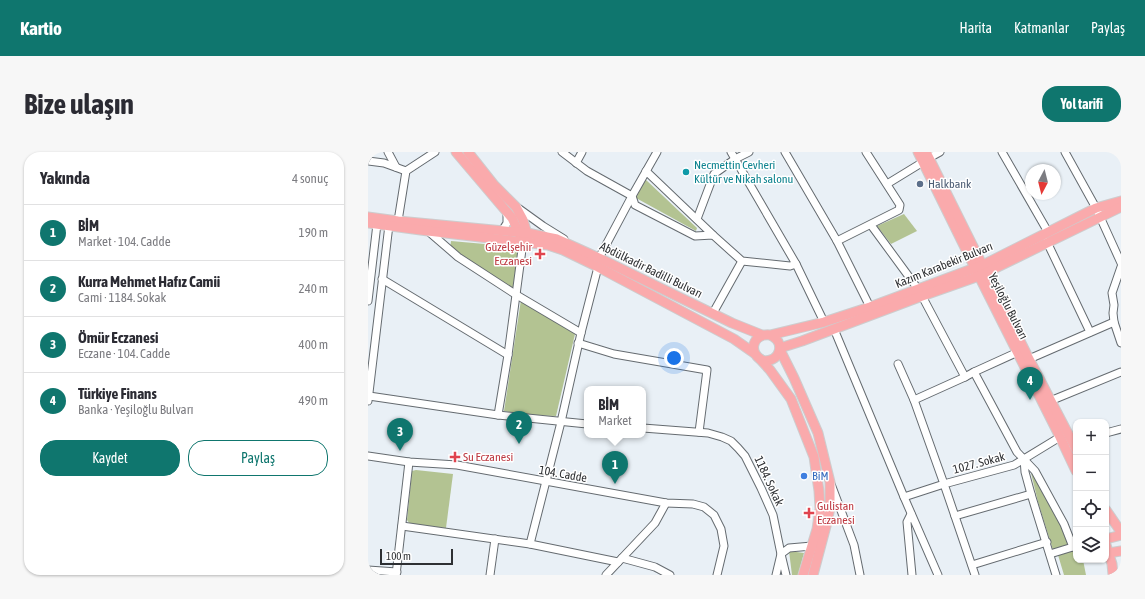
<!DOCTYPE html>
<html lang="tr">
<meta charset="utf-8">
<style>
:root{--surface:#fff;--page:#f7f7f7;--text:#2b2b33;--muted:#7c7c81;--line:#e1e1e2;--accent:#0f766e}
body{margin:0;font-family:"Asap Condensed",sans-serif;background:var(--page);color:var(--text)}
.controls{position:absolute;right:12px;bottom:12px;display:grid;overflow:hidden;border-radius:8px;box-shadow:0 1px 3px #0004}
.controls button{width:36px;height:36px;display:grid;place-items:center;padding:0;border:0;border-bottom:1px solid var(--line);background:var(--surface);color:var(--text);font:20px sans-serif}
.compass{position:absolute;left:657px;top:12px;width:36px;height:36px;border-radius:50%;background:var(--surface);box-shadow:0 1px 3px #0004;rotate:187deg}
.scale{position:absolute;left:12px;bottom:10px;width:73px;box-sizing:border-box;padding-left:4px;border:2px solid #2e3033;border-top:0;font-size:11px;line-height:14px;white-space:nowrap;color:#2e3033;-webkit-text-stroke:3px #fff;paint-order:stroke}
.you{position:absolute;left:306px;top:206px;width:14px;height:14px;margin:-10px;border:3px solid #fff;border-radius:50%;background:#1a73e8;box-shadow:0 0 0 6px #1a73e833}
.badge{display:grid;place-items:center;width:26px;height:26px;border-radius:50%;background:var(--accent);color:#fff;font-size:13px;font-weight:700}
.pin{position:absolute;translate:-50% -33px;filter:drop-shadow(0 1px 2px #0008)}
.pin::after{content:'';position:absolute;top:21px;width:14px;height:12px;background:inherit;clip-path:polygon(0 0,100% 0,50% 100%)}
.popup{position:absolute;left:216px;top:234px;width:62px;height:52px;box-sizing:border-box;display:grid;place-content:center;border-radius:8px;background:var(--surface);filter:drop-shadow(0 1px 3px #0005);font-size:13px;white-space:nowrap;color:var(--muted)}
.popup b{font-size:15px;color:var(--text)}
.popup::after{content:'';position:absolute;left:50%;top:100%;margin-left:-8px;border:8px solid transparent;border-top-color:var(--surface)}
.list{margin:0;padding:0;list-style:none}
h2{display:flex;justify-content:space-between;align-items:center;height:52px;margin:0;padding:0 16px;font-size:17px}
h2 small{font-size:13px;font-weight:400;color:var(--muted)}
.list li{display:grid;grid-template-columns:26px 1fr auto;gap:12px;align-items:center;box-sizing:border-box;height:56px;padding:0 16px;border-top:1px solid var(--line)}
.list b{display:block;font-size:15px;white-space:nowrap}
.list p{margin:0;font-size:13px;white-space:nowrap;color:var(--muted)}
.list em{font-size:13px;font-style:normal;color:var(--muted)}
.actions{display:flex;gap:8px;padding:12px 16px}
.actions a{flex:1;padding:9px 0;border:1px solid var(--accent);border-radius:16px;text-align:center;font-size:14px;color:var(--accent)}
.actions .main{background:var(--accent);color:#fff}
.icon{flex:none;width:22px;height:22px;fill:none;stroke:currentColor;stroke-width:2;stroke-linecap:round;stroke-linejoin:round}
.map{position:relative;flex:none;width:753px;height:423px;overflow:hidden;border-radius:16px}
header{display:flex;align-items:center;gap:24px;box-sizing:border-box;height:56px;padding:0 20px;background:var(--accent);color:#fff}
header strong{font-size:19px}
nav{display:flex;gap:22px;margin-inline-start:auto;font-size:14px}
.intro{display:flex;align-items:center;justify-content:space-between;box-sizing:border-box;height:96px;padding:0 24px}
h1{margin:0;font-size:28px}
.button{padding:10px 18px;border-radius:16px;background:var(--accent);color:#fff;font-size:14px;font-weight:700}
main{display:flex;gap:24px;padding:0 24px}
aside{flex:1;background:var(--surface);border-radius:16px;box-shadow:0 1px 3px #0004}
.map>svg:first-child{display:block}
.green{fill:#b3c392}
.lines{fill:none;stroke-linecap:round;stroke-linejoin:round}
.minor-casing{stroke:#656b70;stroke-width:9}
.major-casing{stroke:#cdcdce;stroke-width:11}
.minor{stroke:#fff;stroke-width:7}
.major{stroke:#faaaac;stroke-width:9}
.culture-dot{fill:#0f9aa8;stroke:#fff;stroke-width:1.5}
.service-dot{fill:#5c6f8a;stroke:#fff;stroke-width:1.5}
.health-dot{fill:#e0444e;stroke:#fff;stroke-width:1.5}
.shop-dot{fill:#3f7fe0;stroke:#fff;stroke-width:1.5}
.labels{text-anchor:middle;stroke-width:3;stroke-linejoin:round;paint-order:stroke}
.culture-label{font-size:12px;fill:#0d838f;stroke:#fff;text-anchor:start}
.service-label{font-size:12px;fill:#4e5e75;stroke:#fff;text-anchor:start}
.health-label{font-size:12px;fill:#be3a42;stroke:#fff;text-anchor:start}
.street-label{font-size:12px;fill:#2e3033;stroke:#fff}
.shop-label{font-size:12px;fill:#366cbe;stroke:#fff;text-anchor:start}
</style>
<header>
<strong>Kartio</strong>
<nav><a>Harita</a><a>Katmanlar</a><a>Paylaş</a></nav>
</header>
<div class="intro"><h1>Bize ulaşın</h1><a class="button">Yol tarifi</a></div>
<main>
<aside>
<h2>Yakında<small>4 sonuç</small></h2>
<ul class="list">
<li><span class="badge">1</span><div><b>BİM</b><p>Market · 104. Cadde</p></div><em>190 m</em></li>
<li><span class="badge">2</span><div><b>Kurra Mehmet Hafız Camii</b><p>Cami · 1184. Sokak</p></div><em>240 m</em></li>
<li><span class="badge">3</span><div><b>Ömür Eczanesi</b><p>Eczane · 104. Cadde</p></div><em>400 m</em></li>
<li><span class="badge">4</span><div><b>Türkiye Finans</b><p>Banka · Yeşiloğlu Bulvarı</p></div><em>490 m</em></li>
</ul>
<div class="actions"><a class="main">Kaydet</a><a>Paylaş</a></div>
</aside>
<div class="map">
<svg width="753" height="423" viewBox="0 0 753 423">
<rect width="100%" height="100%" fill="#e9f0f6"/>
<g class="green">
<polygon points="277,27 329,76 328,79 268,46"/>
<polygon points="536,62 549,79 523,92 509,74"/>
<polygon points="83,89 150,95 145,136 138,138 82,97"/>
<polygon points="153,148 207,182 188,264 154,263 136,259"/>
<polygon points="48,318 85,322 78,376 42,372 39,368 44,319"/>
<polygon points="663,321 665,322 693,373 701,392 685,398 670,350"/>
<polygon points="708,398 708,408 715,408 718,423 696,423 690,403"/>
<polygon points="421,399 436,401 430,423 424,423"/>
</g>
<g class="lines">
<defs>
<g id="minor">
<polyline points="20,0 28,15"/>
<polyline points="194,0 219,19 264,44 267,53 327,84 345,83 374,109 422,114 428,112"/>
<polyline points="363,0 428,112 456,170"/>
<polyline points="417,0 469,89 502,155"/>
<polyline points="634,0 680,80"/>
<polyline points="697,0 728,56 753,111"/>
<polyline points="561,6 572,0"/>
<polyline points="0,9 16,11 38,19"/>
<polyline points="208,11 214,0"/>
<polyline points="278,19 345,83"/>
<polyline points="519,32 555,10"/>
<polyline points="150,56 175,74 196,87"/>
<polyline points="329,67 346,22 367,7 381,0"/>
<polyline points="30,69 38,19 67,0"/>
<polyline points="503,73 550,137"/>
<polyline points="60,79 90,105 147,142 213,181"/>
<polyline points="134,79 139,71 139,60"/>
<polyline points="469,89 531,58 532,53 498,0"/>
<polyline points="679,90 722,180"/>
<polyline points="231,106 264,44 289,0"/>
<polyline points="753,115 744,141 746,153 745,161 746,170 753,191"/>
<polyline points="14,127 140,203"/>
<polyline points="554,144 597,225 606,220 650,200"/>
<polyline points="0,149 9,72"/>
<polyline points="345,161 374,109"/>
<polyline points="466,177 536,345 570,423"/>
<polyline points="210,191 246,202 339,218 331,280"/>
<polyline points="661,207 746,170"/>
<polyline points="530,212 546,248 576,332 536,345"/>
<polyline points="606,220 649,300 667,319 696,372 705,395"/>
<polyline points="1,244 130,263 219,272"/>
<polyline points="546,248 597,225"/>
<polyline points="0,249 21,73"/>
<polyline points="682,249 753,220"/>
<polyline points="130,263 140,203 155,90"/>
<polyline points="275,276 340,281 354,285 363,289 370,296 377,304 393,336 405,363 413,402 418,423"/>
<polyline points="738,281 753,277"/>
<polyline points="0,304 41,310 89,313 298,351 325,352 336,355 346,363 353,377 356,394 349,423"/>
<polyline points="656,307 657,320 663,342 688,423"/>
<polyline points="463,332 486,393 492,423"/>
<polyline points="543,362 539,370 544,423"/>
<polyline points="587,364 663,342"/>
<polyline points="34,374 162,392 250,410"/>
<polyline points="162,392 193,270 213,181 230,115"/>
<polyline points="682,402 708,394"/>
<polyline points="254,406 287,415 302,423"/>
<polyline points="604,413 679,390"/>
<polyline points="0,418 29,420"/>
<polyline points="28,423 41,310"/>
<polyline points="122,423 127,387"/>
<polyline points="238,423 287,371 298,351"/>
<polyline points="408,423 413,402 421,396 444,394"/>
<polyline points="607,423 576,332 646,313 692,285"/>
</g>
<g id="major">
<polyline points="88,0 144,66 155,90 180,93 195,98 230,115 366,187 386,201"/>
<polyline points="100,0 126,33 148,55 155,68 160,85"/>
<polyline points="550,0 607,116 692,285 708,319"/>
<polyline points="558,0 661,207 708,297"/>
<polyline points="0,65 30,69 159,81 189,87 231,106 364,171 394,183"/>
<polyline points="0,71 60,79 155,90"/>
<path d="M 402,183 C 418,190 413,209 396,209 C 379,202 384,181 402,183 L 456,170 L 502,155 L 615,113 L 728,56 L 753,49"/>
<polyline points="412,196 434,189 554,144 611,124 753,55"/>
<polyline points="412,198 426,226 450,281 462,330 462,356 458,374 445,423"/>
<polyline points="392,207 402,218 423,247 446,305 451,339 452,357 449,377 435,423"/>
<polyline points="738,358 753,380"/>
<polyline points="738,387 753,383"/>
<polyline points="738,393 744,412 745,423"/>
<polyline points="741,401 753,399"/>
</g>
</defs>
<use href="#minor" class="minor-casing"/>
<use href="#major" class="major-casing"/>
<use href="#minor" class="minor"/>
<use href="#major" class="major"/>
</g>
<circle class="culture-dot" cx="318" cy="20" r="4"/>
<circle class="service-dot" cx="552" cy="32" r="4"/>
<g class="health-dot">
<path d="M170 96h4v4h4v4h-4v4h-4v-4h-4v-4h4z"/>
<path d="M85 299h4v4h4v4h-4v4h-4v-4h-4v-4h4z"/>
<path d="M439 355h4v4h4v4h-4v4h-4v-4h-4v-4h4z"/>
</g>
<circle class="shop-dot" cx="436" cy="324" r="4"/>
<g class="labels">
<g class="culture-label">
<text x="326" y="17">Necmettin Cevheri<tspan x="326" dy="14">Kültür ve Nikah salonu</tspan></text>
</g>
<g class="service-label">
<text x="560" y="36">Halkbank</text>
</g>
<g class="health-label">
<text x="164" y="99" text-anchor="end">Güzelşehir<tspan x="164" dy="14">Eczanesi</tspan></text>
<text x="95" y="309">Su Eczanesi</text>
<text x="449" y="358">Gulistan<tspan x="449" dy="14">Eczanesi</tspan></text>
</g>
<g class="street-label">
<text transform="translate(576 113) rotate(-22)" y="4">Kazım Karabekir Bulvarı</text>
<text transform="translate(283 118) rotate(26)" y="4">Abdülkadir Badilli Bulvarı</text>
<text transform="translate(640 154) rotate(63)" y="4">Yeşiloğlu Bulvarı</text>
<text transform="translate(611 311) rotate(-15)" y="4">1027. Sokak</text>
<text transform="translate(195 322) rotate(10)" y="4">104. Cadde</text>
<text transform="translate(401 329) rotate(65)" y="4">1184. Sokak</text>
</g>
<g class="shop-label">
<text x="444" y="328">BiM</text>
</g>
</g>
</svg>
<div class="controls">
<button>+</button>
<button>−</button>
<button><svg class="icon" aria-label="locate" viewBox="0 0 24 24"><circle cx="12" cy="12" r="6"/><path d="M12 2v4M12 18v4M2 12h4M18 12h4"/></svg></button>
<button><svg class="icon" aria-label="layers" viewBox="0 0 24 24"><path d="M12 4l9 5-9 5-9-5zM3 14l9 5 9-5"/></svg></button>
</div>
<svg class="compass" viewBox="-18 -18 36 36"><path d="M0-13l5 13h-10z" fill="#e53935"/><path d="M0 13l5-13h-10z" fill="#7c7c81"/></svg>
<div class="scale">100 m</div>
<div class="you"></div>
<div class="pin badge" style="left:247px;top:332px">1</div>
<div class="popup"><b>BİM</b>Market</div>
<div class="pin badge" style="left:151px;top:292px">2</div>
<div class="pin badge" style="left:32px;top:299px">3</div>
<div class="pin badge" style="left:662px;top:248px">4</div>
</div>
</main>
